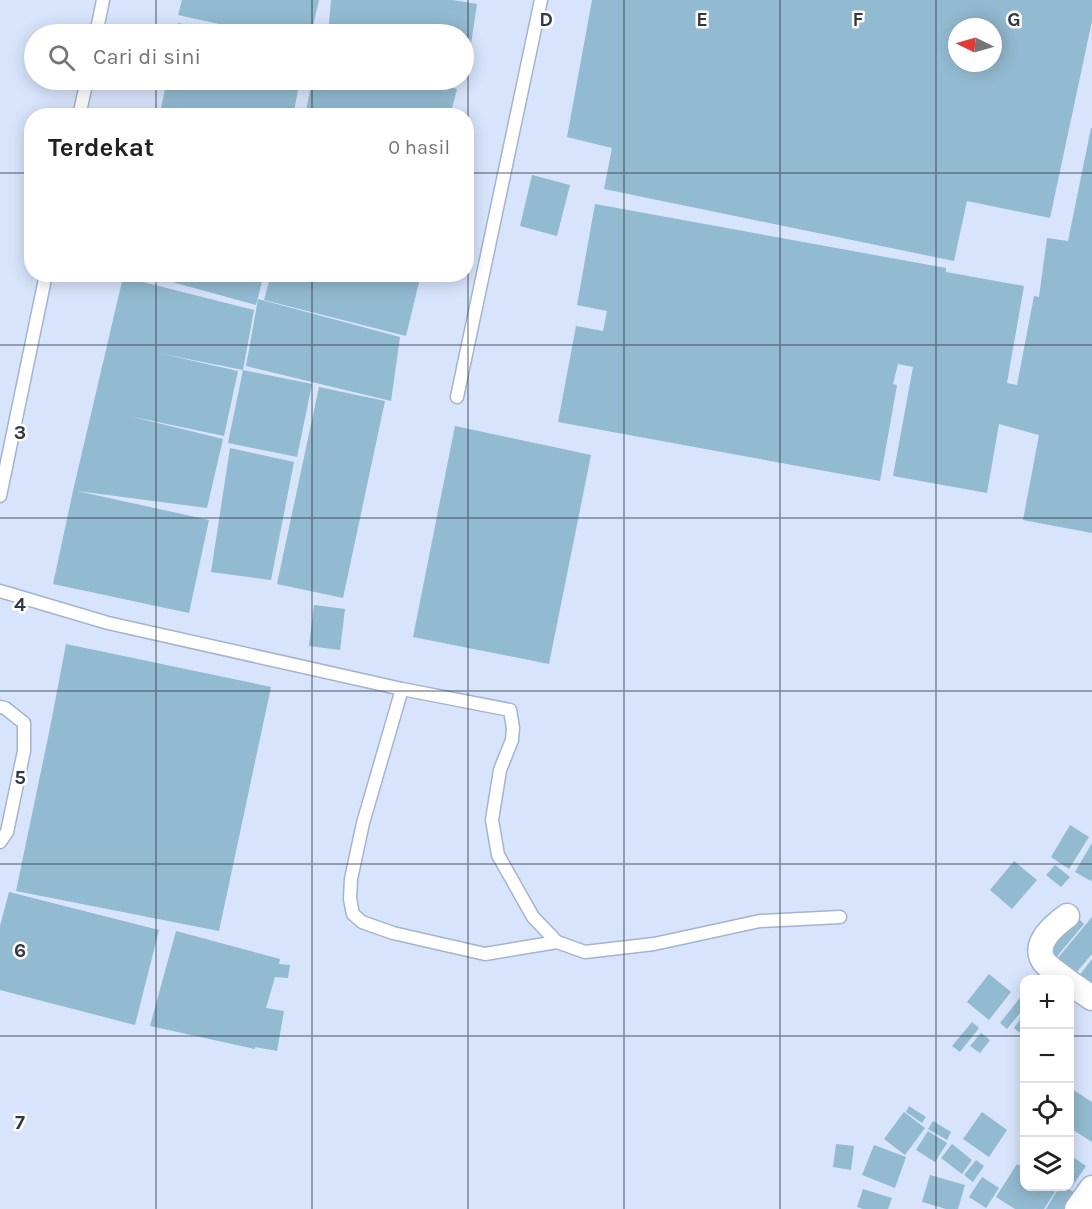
<!DOCTYPE html>
<html lang="id">
<meta charset="utf-8">
<style>
:root{--surface:#fff;--page:#f6f6f6;--text:#202124;--muted:#757577;--line:#e0e0e0}
body{margin:0;font-family:Karla,sans-serif;background:var(--page);color:var(--text)}
.controls{position:absolute;right:18px;bottom:18px;display:grid;overflow:hidden;border-radius:12px;box-shadow:0 3px 15px #0003}
.controls button{width:54px;height:54px;display:grid;place-items:center;padding:0;border:0;border-bottom:2px solid var(--line);background:var(--surface);color:var(--text);font:30px sans-serif}
.compass{position:absolute;left:948px;top:18px;width:54px;height:54px;border-radius:50%;background:var(--surface);box-shadow:0 3px 15px #0003;rotate:275deg}
.list{margin:0;padding:0;list-style:none}
h2{display:flex;justify-content:space-between;align-items:center;height:78px;margin:0;padding:0 24px;font-size:26px}
h2 small{font-size:20px;font-weight:400;color:var(--muted)}
.icon{flex:none;width:33px;height:33px;fill:none;stroke:currentColor;stroke-width:2;stroke-linecap:round;stroke-linejoin:round}
.map{position:relative;flex:none;width:1092px;height:1209px;overflow:hidden}
.search{position:absolute;background:var(--surface);box-shadow:0 3px 15px #0003;left:24px;top:24px;width:450px;height:66px;display:flex;align-items:center;gap:15px;box-sizing:border-box;padding:0 21px;border-radius:33px;color:var(--muted);font-size:22px}
.panel{position:absolute;background:var(--surface);box-shadow:0 3px 15px #0003;left:24px;top:108px;width:450px;height:174px;border-radius:24px}
.map>svg:first-child{display:block}
.building{fill:#92bad0;fill-rule:evenodd}
.lines{fill:none;stroke-linecap:round;stroke-linejoin:round}
.service-casing{stroke:#a4b3cf;stroke-width:15}
.minor-casing{stroke:#a4b3cf;stroke-width:27}
.service{stroke:#fff;stroke-width:12}
.minor{stroke:#fff;stroke-width:24}
.grid{fill:none;stroke:#323843;stroke-width:1.5;stroke-opacity:0.55}
.grid-label{font-size:20px;text-anchor:middle;font-weight:bold;fill:#323843;stroke:#fff;stroke-width:5;stroke-linejoin:round;paint-order:stroke}
</style>
<div class="map">
<svg width="1092" height="1209" viewBox="0 0 1092 1209">
<rect width="100%" height="100%" fill="#d7e4fb"/>
<g class="building">
<polygon points="182,0 319,0 311,34 265,34 178,15"/>
<polygon points="331,0 453,0 477,4 466,77 464,76 464,34 328,34"/>
<path d="M 592,0 L 1092,0 L 1092,21 L 1050,218 L 967,201 L 954,261 L 604,189 L 612,148 L 567,137 ZM 957,27 L 993,27 L 993,63 L 957,63 Z"/>
<polygon points="178,23 232,33 232,34 176,34"/>
<polygon points="167,80 300,80 293,116 200,116 161,108"/>
<polygon points="312,80 430,80 457,89 450,116 305,116"/>
<polygon points="1091,128 1092,128 1092,533 1023,520 1039,435 999,424 987,493 893,476 913,367 898,364 893,384 897,385 880,481 558,422 576,326 603,331 607,311 577,305 595,204 946,268 946,272 1024,286 1007,383 1017,385 1034,296 1039,297 1047,238 1068,241"/>
<polygon points="532,175 570,185 557,236 520,226"/>
<polygon points="143,274 264,274 256,305"/>
<polygon points="271,274 421,274 406,336 264,300"/>
<polygon points="123,277 254,310 243,370 158,353 238,371 224,436 129,416 223,439 207,508 77,491 209,520 189,613 53,584 73,491"/>
<polygon points="258,299 400,337 391,401 246,366"/>
<polygon points="243,370 312,384 297,457 228,443"/>
<polygon points="319,387 385,401 343,598 277,584"/>
<polygon points="455,426 591,455 549,664 413,637"/>
<polygon points="230,448 294,462 271,580 211,572"/>
<polygon points="314,605 345,609 340,650 309,646"/>
<polygon points="66,644 271,687 219,931 16,891 50,728"/>
<polygon points="1070,825 1089,837 1069,869 1051,857"/>
<polygon points="1092,843 1092,879 1091,881 1075,872"/>
<polygon points="1014,861 1037,880 1012,909 990,890"/>
<polygon points="1055,865 1070,877 1061,887 1046,875"/>
<polygon points="9,892 159,930 135,1025 0,990 0,926"/>
<polygon points="1077,917 1084,924 1054,960 1047,953"/>
<polygon points="1092,917 1092,954 1070,980 1052,965"/>
<polygon points="176,931 280,959 279,964 290,965 288,978 275,977 266,1008 284,1011 277,1051 255,1047 255,1049 150,1026"/>
<polygon points="1092,959 1092,986 1079,976"/>
<polygon points="989,974 1011,992 989,1020 967,1002"/>
<polygon points="1023,994 1024,995 1024,1008 1007,1029 1000,1023"/>
<polygon points="1023,1016 1024,1017 1024,1036 1014,1028"/>
<polygon points="972,1022 979,1028 960,1052 952,1046"/>
<polygon points="981,1033 990,1040 980,1053 970,1046"/>
<polygon points="1072,1089 1092,1102 1092,1142 1070,1128 1070,1093"/>
<polygon points="909,1106 926,1117 922,1123 906,1112"/>
<polygon points="904,1112 925,1128 905,1155 884,1139"/>
<polygon points="982,1112 1007,1130 989,1157 963,1139"/>
<polygon points="933,1121 951,1132 947,1140 928,1129"/>
<polygon points="928,1131 947,1143 935,1162 916,1150"/>
<polygon points="836,1144 854,1146 851,1170 833,1167"/>
<polygon points="952,1144 972,1160 962,1174 941,1158"/>
<polygon points="874,1145 906,1157 895,1188 862,1175"/>
<polygon points="1070,1155 1086,1166 1071,1188 1070,1187"/>
<polygon points="976,1160 984,1166 973,1182 964,1175"/>
<polygon points="1017,1164 1024,1168 1024,1186 1053,1186 1057,1189 1044,1209 1015,1209 996,1197"/>
<polygon points="930,1175 965,1185 958,1209 946,1209 922,1202"/>
<polygon points="982,1177 999,1188 986,1208 969,1197"/>
<polygon points="1060,1186 1064,1186 1078,1195 1069,1209 1046,1209"/>
<polygon points="863,1189 892,1198 888,1209 863,1209 857,1207"/>
</g>
<g class="lines">
<defs>
<g id="service">
<polyline points="96,34 103,0"/>
<polyline points="79,116 87,80"/>
<polyline points="457,397 541,0"/>
<polyline points="0,496 46,274"/>
<polyline points="0,591 108,623 402,689 363,823 351,879 350,899 353,914 362,922 393,933 485,954 557,942"/>
<polyline points="402,689 510,710 513,728 512,740 500,770 492,820 498,855 533,917 557,942 585,952 654,944 760,921 840,917"/>
<polyline points="0,707 5,708 24,723 24,751 7,832 0,842"/>
</g>
<g id="minor">
<path d="M 1066,980 C 1060,975 1046,966 1043,960 C 1033,942 1055,925 1067,916"/>
<polyline points="1070,983 1092,998"/>
<polyline points="1077,1209 1092,1188"/>
</g>
</defs>
<use href="#service" class="service-casing"/>
<use href="#minor" class="minor-casing"/>
<use href="#service" class="service"/>
<use href="#minor" class="minor"/>
</g>
<path class="grid" d="M 156,0 L 156,34M 312,0 L 312,34M 468,0 L 468,1209M 624,0 L 624,1209M 780,0 L 780,1209M 936,0 L 936,1209M 156,80 L 156,116M 312,80 L 312,116M 0,173 L 32,173M 466,173 L 1092,173M 156,274 L 156,1209M 312,274 L 312,1209M 0,345 L 1092,345M 0,518 L 1092,518M 0,691 L 1092,691M 0,864 L 1092,864M 0,1036 L 1024,1036M 1070,1036 L 1092,1036"/>
<g class="grid-label">
<text x="546" y="26">D</text>
<text x="702" y="26">E</text>
<text x="858" y="26">F</text>
<text x="1014" y="26">G</text>
<text x="20" y="439">3</text>
<text x="20" y="611">4</text>
<text x="20" y="784">5</text>
<text x="20" y="957">6</text>
<text x="20" y="1129">7</text>
</g>
</svg>
<div class="controls">
<button>+</button>
<button>−</button>
<button><svg class="icon" aria-label="locate" viewBox="0 0 24 24"><circle cx="12" cy="12" r="6"/><path d="M12 2v4M12 18v4M2 12h4M18 12h4"/></svg></button>
<button><svg class="icon" aria-label="layers" viewBox="0 0 24 24"><path d="M12 4l9 5-9 5-9-5zM3 14l9 5 9-5"/></svg></button>
</div>
<svg class="compass" viewBox="-18 -18 36 36"><path d="M0-13l5 13h-10z" fill="#e53935"/><path d="M0 13l5-13h-10z" fill="#757577"/></svg>
<div class="search"><svg class="icon" aria-label="search" viewBox="0 0 24 24"><circle cx="10" cy="10" r="6"/><path d="M15 15l6 6"/></svg>Cari di sini</div>
<section class="panel">
<h2>Terdekat<small>0 hasil</small></h2>
<ul class="list">
</ul>
</section>
</div>
